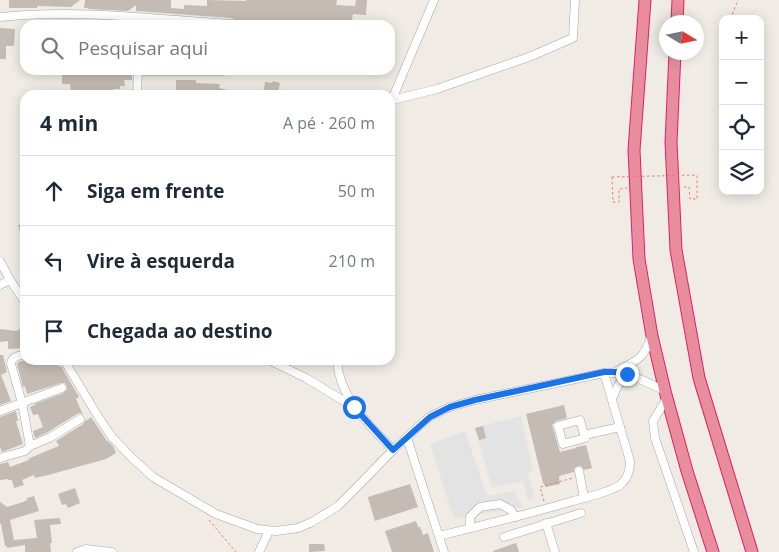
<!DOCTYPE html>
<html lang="pt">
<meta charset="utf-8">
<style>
:root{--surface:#fff;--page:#f2f2f3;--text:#1f2937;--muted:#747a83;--line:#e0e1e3}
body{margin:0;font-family:"Open Sans",sans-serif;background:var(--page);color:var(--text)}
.controls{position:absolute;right:15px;top:15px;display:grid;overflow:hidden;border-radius:10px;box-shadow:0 2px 12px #0003}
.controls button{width:45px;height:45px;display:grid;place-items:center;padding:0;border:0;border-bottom:1px solid var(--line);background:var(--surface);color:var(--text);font:25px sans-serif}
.compass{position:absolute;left:659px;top:15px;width:45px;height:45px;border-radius:50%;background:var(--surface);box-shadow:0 2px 12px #0003;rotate:100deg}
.stop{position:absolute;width:15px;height:15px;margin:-11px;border:4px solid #1a73e8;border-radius:50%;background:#fff}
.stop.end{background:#1a73e8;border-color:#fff;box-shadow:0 1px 5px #0008}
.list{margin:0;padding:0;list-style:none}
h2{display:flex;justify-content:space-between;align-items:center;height:65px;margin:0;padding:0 20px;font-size:21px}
h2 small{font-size:16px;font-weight:400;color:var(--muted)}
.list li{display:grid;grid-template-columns:32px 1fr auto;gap:15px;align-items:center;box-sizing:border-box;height:70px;padding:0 20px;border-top:1px solid var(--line)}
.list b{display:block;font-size:19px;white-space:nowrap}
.list em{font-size:16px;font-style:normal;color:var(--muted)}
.icon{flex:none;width:28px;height:28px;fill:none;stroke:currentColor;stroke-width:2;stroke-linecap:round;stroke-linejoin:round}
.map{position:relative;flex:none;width:779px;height:552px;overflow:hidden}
.search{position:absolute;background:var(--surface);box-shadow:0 2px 12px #0003;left:20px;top:20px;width:375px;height:55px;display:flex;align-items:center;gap:12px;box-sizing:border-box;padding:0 18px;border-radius:15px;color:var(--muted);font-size:19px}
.panel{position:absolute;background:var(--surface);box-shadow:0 2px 12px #0003;left:20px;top:90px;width:375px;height:275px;border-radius:15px}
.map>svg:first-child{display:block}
.parking{fill:#e3e3e3}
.building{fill:#c4bbb4}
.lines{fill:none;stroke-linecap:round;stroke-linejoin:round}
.minor-casing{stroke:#a6a6a6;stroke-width:9}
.highway-casing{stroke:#dd2265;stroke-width:13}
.path{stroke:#fb776a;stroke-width:1;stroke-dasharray:2.5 2.5;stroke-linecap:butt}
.minor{stroke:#fff;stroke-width:8}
.highway{stroke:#e88c9e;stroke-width:11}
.path-bridge{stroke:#fb776a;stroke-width:1;stroke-dasharray:2.5 2.5;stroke-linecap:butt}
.route{stroke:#1a73e8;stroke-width:6}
</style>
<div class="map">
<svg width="779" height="552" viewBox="0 0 779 552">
<rect width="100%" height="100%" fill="#f0ece5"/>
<g class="parking">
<polygon points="521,416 533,471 528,473 535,499 528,501 523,481 492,488 475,428"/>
<polygon points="465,431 487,496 514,491 523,507 454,519 430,444"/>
</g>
<g class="building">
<polygon points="9,0 80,0 71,7 37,6 37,8 9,8"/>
<polygon points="85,0 171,0 171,8 184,9 184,5 207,6 207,0 246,1 246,0 337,0 336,5 355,6 356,0 367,0 366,15 353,14 351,25 289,25 289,23 259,21 258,25 239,25 240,21 235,20 231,18 136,11 136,5 128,11 88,9 88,8 84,8"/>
<polygon points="0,28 15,29 14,46 6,46 6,59 0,59"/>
<polygon points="112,70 132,70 132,80 124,80 125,86 120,86 120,89 113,89 113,92 71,92 70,84 62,84 62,75 112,74"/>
<polygon points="176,80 196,80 196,83 220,84 219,88 239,93 238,95 204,95 204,92 176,91"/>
<polygon points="273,81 280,83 278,93 264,90 265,82 272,83"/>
<polygon points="25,223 25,243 24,244 18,225"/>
<polygon points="22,328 25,328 25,348 8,349 8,341 0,342 0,329 16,331"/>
<polygon points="0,355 3,355 7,372 1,375 11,401 0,405"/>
<polygon points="25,360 56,360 59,367 61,366 79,397 76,399 83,415 80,413 77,414 48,432 35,438 33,431 43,427 38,414 33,415 30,407 35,405 34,404 64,393 67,389 67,387 65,383 61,383 27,394 25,386 23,387 17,364 19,362"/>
<polygon points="564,405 567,418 556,421 552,425 558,446 560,452 576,448 576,447 586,445 592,468 584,470 581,466 578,466 574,469 574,472 559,476 560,484 546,487 543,483 526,414"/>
<polygon points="16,411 18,421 16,421 23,444 2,452 0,447 0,417"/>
<polygon points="91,417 107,441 108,441 113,446 116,453 106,459 52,474 35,478 34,475 22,480 24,485 14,488 12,480 9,480 8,479 0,480 0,464 8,462 10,467 29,460 28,459 37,455 59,446 56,441 83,424 86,419 86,421"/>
<polygon points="483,426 486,438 479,440 475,428"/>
<polygon points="410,484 418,507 375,521 368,498 368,497"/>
<polygon points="75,488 80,503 68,508 66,504 62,505 58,494"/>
<polygon points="34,496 39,511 10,520 14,540 37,538 34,520 60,518 61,524 50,525 52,543 50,543 51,552 25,552 25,545 7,548 7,546 5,546 1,524 0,524 0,502 7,507 23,502 27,500 27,498"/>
<polygon points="416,521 418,527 420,527 423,535 428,533 434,552 392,552 385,531"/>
<polygon points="516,543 519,552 493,552 493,551"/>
<polygon points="309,544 324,544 325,551 309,552"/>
</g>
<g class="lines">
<defs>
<g id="minor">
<path d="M 0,17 C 77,9 154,19 231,24"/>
<polyline points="138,71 223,71"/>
<polyline points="137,95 138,70"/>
<polyline points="392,100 437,89 529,57 573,38 575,0"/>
<polyline points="391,102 434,0"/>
<polyline points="0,261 10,280 25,302"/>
<polyline points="0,285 10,280"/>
<path d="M 64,360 L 99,418 L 112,437 L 131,457 L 153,477 L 216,514 L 257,529 L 276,531 L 298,528 L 312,522 L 338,506 L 357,487 L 393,450 L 429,417 L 450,407 L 475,400 L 604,373 C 627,371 645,381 665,391"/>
<polyline points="269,360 306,378 352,406"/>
<path d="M 337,360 C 339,398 369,424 393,450"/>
<path d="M 615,372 C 635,361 644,360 651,337"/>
<path d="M 613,397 C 616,388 620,381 627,374"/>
<polyline points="667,398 653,421 655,438 694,552"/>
<polyline points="0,411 62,388"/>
<polygon points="580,420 585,438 563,444 558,426"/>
<polyline points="584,435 620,427"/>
<polyline points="407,438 444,552"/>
<polyline points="30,446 51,437 80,419"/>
<path d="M 0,458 L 25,451 L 30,446 L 22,403 L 11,364 C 12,356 19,356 25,354"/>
<polyline points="579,471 584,498"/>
<polyline points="546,523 555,552"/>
<polyline points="470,528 470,517 480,507 500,504 511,510 515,517"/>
<path d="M 439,536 C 484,525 529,514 573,501 C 585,498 612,491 620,485 C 628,479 630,470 630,461 L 604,373"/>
<polyline points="504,537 581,513"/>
<polyline points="77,552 86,549 112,552"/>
<polyline points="259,552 269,531"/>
</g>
<g id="highway">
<polyline points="645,0 634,150 639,259 652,336 665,391 687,471 713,552"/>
<polyline points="677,22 678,0"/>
<polyline points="675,52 671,142 676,250 699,378 752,552"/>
</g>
</defs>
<use href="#minor" class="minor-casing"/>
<use href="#highway" class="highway-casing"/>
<g class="path">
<polyline points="733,19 732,15 738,0"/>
<polyline points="612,177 613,202 619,202 619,189 627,188"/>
<polyline points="684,187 689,187 690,199 697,199 697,175"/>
<polyline points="544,501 540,487 573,478"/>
<polyline points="209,520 236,552"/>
</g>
<use href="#minor" class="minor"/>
<use href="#highway" class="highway"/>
<polyline class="path-bridge" points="612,177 697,175"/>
</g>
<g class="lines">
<polyline class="route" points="354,407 393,450 430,417 450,407 475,400 604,372 615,372 627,374"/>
</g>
</svg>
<div class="controls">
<button>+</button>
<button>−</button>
<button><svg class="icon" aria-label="locate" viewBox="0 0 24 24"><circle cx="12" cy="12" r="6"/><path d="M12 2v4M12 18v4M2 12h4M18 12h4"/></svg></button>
<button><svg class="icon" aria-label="layers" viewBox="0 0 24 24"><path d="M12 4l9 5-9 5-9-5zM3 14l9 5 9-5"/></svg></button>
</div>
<svg class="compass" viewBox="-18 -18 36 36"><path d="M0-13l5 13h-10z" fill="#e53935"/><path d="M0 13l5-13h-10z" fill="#747a83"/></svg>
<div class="stop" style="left:354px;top:407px"></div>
<div class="stop end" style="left:627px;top:374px"></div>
<div class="search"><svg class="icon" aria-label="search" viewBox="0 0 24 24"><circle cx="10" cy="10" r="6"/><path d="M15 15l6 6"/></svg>Pesquisar aqui</div>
<section class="panel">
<h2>4 min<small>A pé · 260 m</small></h2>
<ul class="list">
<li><svg class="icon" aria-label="ahead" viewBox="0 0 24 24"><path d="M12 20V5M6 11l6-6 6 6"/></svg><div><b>Siga em frente</b></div><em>50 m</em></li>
<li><svg class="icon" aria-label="left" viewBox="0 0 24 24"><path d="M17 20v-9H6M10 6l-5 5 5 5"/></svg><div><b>Vire à esquerda</b></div><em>210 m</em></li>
<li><svg class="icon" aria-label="arrive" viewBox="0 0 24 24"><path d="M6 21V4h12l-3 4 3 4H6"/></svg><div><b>Chegada ao destino</b></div></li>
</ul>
</section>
</div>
